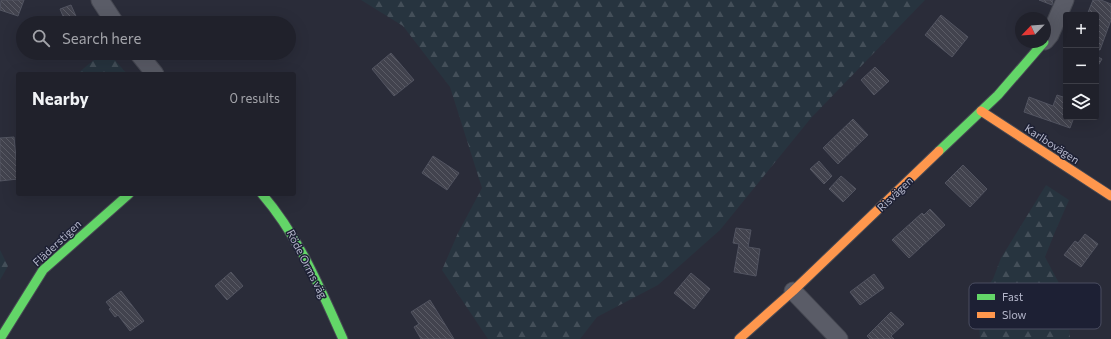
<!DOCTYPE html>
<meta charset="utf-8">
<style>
:root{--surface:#20212b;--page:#282933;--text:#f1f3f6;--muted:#a2a3a9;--line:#3d3e47}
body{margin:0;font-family:Commissioner,sans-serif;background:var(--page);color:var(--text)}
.controls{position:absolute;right:12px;top:12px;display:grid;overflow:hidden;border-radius:4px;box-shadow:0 4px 16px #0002}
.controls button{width:36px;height:36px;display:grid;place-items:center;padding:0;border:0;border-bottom:1px solid var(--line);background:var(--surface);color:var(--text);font:20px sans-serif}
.compass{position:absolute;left:1015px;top:12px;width:36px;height:36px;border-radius:50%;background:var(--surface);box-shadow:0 4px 16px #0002;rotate:245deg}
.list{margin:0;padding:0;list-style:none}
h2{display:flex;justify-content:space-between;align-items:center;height:52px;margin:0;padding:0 16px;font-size:17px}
h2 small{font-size:13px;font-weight:400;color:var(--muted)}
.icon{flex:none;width:22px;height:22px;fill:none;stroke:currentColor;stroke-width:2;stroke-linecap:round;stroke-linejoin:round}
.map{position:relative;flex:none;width:1111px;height:339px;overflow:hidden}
.search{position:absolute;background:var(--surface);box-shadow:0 4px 16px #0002;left:16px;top:16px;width:280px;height:44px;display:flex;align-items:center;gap:10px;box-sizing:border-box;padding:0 14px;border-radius:22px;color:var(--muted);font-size:15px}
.panel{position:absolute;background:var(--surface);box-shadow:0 4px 16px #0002;left:16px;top:72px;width:280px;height:124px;border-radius:4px}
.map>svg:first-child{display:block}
.forest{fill:url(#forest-firs)}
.building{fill:url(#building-back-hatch);stroke:#525461}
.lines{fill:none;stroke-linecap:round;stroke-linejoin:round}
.street-casing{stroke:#464852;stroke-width:19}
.fast-casing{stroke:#464852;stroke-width:11}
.slow-casing{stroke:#464852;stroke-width:11}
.street{stroke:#5a5c67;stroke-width:17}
.fast{stroke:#63d668;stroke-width:9}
.slow{stroke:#ff974d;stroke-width:9}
.labels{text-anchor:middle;stroke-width:3;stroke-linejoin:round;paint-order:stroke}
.street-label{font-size:11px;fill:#b4b6ca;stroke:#1d2034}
.key{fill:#1d2034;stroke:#4a4d61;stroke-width:1}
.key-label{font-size:11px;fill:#b4b6ca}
</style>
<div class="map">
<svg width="1111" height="339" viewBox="0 0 1111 339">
<defs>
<pattern id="forest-firs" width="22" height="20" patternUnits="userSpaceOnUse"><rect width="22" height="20" fill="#27343f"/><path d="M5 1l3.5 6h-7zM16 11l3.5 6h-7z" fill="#444f59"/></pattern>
<pattern id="building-back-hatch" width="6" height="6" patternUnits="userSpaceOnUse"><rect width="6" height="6" fill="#42434e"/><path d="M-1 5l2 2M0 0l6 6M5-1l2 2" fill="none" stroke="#5b5c66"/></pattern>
</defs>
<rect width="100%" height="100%" fill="#2a2c39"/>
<g class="forest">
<polygon points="361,0 925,0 811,118 720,230 658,285 597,317 580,339 488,339 442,270 458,233 482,188 450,87 403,26"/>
<polygon points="102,53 109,53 127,74 77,74"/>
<polygon points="1046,185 1069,200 1055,232 1045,257 1068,300 1070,339 980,339 977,301 993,279 1001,258"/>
<polygon points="0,250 8,266 0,280"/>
</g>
<g class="building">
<polygon points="1,0 24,0 18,16 0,10"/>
<polygon points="1039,0 1053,0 1052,5"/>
<polygon points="1093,0 1101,0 1111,4 1111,20 1100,50 1096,49 1096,15 1087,15"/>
<polygon points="71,5 79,23 66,23 60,9"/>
<polygon points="941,15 968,37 952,57 925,35"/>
<polygon points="391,53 414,80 394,96 372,69"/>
<polygon points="1096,56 1102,59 1096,69"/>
<polygon points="875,67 889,81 874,95 861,80"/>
<polygon points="1057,95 1066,98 1066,117 1074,117 1070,128 1024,112 1029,97 1053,106"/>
<polygon points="853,119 868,135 838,164 823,148"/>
<polygon points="14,137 18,179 0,181 0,138"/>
<polygon points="433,156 459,173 447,190 422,173"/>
<polygon points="819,161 832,176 824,184 810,169"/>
<polygon points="963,165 987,189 970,207 945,183"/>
<polygon points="841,176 856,189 843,202 829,189"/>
<polygon points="930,209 945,225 909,258 892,240 922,213 924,215"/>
<polygon points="736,228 751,230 748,247 760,249 756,276 734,272 739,244 733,243"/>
<polygon points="1085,234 1098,244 1081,267 1064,255 1075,241 1078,243"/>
<polygon points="231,272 243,286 227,300 215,286"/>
<polygon points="691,273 710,289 694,309 674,293"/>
<polygon points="874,274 884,288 860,305 850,292"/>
<polygon points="121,291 144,321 130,331 118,315 115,317 109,309 111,308 106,302"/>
<polygon points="430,300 454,339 421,339 414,327 419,324 411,312"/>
<polygon points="891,312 904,324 891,336 894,339 870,339 867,336"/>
</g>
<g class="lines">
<defs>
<g id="street">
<polyline points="100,0 115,23"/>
<polyline points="1045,41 1050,35 1065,0"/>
<polyline points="138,53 155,74"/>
<polyline points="793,291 839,339"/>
</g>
<g id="fast">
<polyline points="939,151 998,95 1044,42"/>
<path d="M 262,194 C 299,237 320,288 343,339"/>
<polyline points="0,339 43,270 129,194"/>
</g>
<g id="slow">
<polyline points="981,111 1111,196"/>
<polyline points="739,339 793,291 939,151"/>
</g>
</defs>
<use href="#street" class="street-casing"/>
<use href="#fast" class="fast-casing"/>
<use href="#slow" class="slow-casing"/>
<use href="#street" class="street"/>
<use href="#fast" class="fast"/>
<use href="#slow" class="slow"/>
</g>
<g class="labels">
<g class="street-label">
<text transform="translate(1052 144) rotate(33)" y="4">Karlbovägen</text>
<text transform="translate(895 194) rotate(-44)" y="4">Risvägen</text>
<text transform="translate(57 243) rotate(-43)" y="4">Fläderstigen</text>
<text transform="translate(307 264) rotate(63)" y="4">Röde Orms väg</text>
</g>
</g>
<rect x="969" y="283" width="132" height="46" rx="6" class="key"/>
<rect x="977" y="294" width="18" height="6" fill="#63d668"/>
<rect x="977" y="312" width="18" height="6" fill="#ff974d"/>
<g class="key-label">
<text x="1002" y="301">Fast</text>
<text x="1002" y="319">Slow</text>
</g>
</svg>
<div class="controls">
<button>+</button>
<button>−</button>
<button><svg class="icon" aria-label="layers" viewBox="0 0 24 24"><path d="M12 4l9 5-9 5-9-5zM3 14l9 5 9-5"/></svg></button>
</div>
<svg class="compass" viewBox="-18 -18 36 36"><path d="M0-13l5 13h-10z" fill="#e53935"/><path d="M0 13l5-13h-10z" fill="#a2a3a9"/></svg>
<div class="search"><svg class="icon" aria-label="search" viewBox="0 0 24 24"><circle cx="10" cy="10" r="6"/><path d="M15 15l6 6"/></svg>Search here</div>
<section class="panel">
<h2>Nearby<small>0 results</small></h2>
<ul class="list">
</ul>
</section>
</div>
